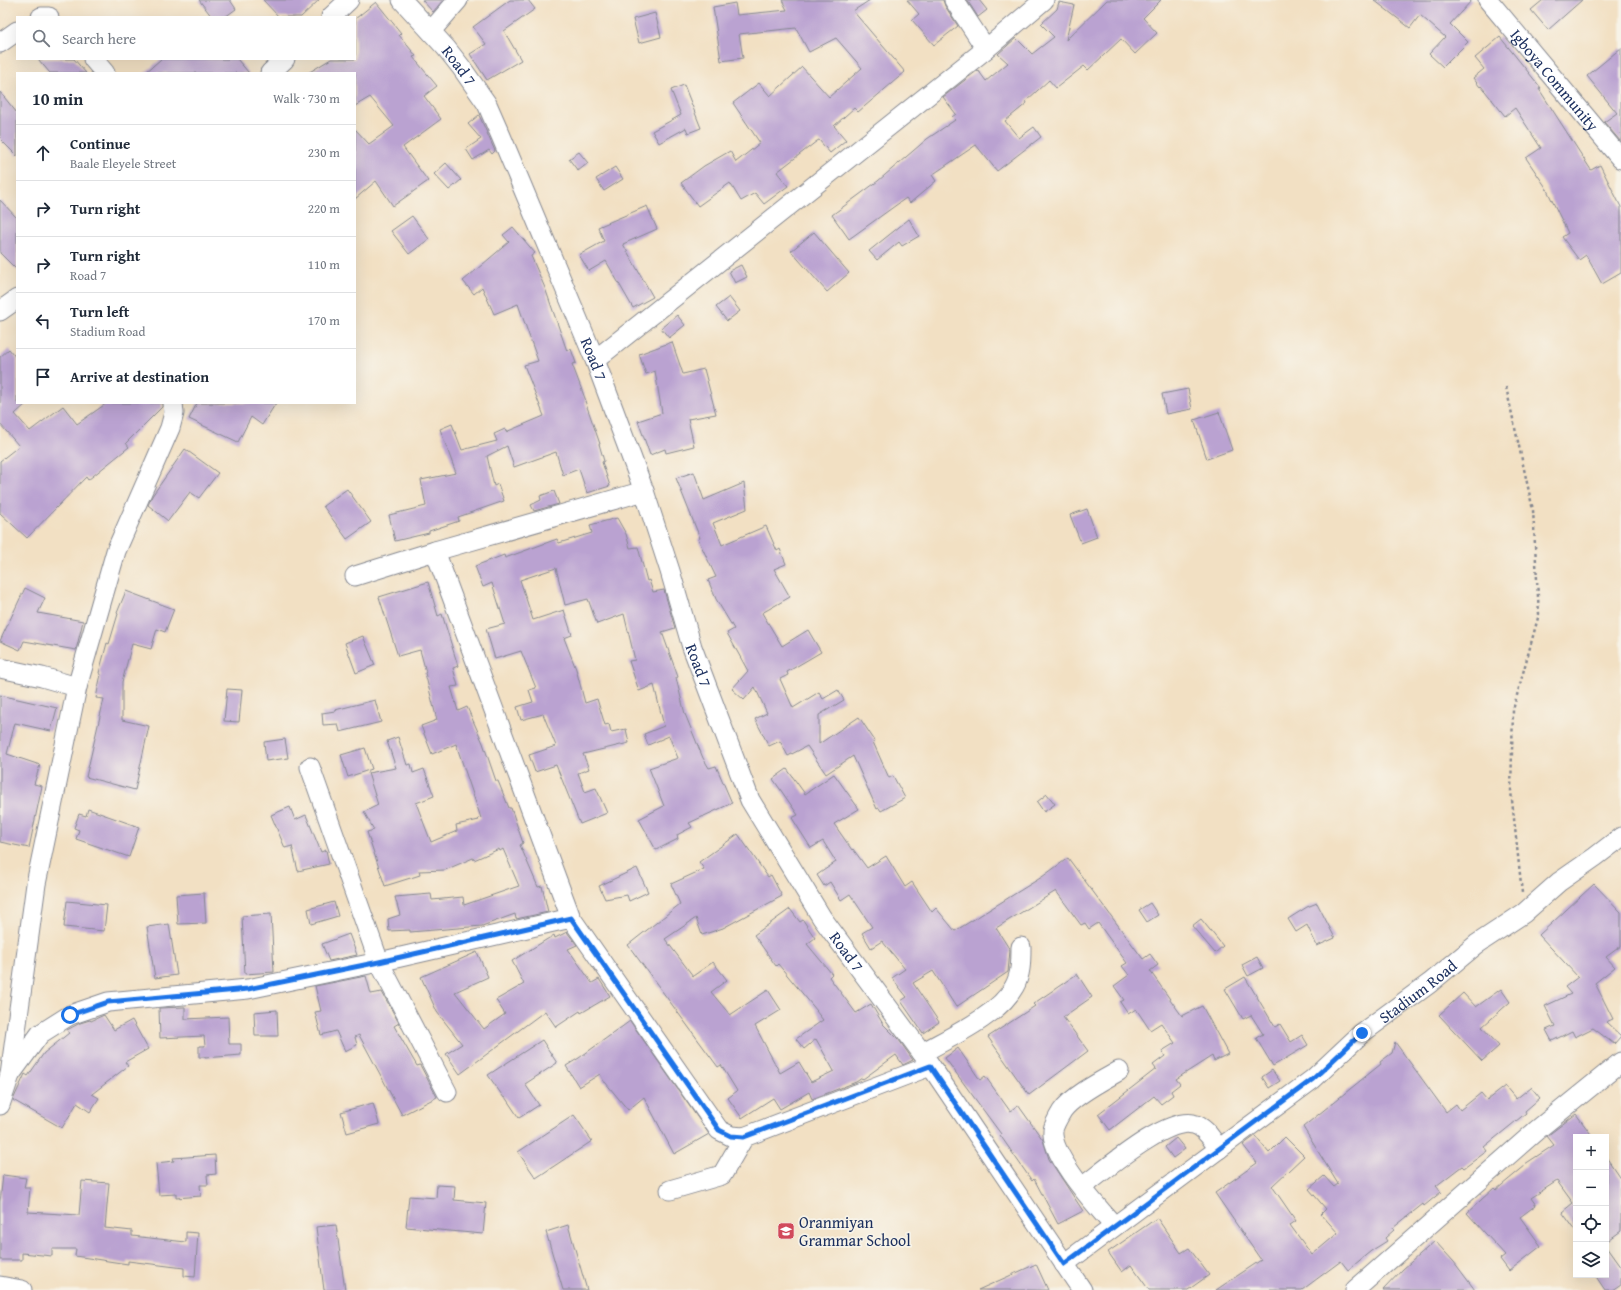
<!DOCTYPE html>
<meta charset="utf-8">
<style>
:root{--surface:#fff;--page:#f2f2f3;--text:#1f2937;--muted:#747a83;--line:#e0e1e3}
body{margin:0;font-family:"Gentium Book Plus",serif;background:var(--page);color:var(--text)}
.controls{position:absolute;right:12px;bottom:12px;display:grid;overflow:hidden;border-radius:0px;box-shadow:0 4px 16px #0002}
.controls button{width:36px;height:36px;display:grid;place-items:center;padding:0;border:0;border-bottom:1px solid var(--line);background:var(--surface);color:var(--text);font:20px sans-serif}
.stop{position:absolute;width:12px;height:12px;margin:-9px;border:3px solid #1a73e8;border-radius:50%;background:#fff}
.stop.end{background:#1a73e8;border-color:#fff;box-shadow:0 1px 4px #0008}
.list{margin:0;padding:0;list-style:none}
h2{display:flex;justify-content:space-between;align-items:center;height:52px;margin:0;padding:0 16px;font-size:17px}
h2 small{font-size:13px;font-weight:400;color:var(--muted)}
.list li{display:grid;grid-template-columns:26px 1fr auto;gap:12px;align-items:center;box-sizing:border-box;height:56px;padding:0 16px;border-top:1px solid var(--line)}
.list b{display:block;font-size:15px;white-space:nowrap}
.list p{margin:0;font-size:13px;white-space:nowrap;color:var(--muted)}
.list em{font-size:13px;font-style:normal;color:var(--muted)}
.icon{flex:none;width:22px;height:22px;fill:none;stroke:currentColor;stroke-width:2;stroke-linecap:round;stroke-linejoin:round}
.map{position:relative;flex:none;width:1621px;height:1290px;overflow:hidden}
.search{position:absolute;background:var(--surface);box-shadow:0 4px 16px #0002;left:16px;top:16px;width:340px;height:44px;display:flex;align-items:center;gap:10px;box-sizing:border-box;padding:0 14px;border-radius:0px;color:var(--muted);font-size:15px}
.panel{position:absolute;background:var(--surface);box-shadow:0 4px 16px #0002;left:16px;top:72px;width:340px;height:332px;border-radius:0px}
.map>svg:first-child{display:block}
.building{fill:#baa2d1}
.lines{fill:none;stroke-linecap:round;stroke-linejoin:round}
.minor-casing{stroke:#868890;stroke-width:21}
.path{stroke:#868890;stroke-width:2.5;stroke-dasharray:3 3;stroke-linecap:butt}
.minor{stroke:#fff;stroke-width:19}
.route{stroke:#1a73e8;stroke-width:5}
.labels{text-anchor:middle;stroke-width:3.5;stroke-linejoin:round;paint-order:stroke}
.street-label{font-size:16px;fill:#1b2f5e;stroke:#f7f3e8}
.poi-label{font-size:16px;fill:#1b2f5e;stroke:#f7f3e8;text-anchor:start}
</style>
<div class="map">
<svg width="1621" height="1290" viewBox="0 0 1621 1290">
<rect width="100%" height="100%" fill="#f7f3e8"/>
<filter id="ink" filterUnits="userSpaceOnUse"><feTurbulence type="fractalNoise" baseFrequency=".025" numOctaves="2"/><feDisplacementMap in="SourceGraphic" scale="8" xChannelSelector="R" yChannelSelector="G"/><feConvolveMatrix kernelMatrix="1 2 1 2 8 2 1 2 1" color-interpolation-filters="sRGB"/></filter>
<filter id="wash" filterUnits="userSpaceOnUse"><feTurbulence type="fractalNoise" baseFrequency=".012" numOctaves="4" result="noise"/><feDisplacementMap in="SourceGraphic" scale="16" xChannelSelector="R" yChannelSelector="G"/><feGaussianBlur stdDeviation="0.9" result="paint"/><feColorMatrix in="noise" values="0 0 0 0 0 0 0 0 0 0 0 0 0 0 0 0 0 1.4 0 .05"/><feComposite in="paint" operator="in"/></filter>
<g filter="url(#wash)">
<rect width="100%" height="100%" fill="#f2e0c3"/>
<g id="blocks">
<g class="building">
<polygon points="199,0 230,0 236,9 225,17 212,17"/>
<polygon points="263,0 319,0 301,17 279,17"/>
<polygon points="422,0 443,0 433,12"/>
<polygon points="510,0 528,0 535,9 504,31 521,60 487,80 470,54 486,44 473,27"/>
<polygon points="782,0 870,0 853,11 905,72 858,112 854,108 834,126 846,140 830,153 819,140 817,141 777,172 788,186 764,204 755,193 741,201 730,183 698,206 681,183 704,166 730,151 736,162 760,143 733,103 759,83 770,96 802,67 829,97 862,68 836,38 809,52 796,28 739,34 743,58 721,61 713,7 735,3 737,15 787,10"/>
<polygon points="907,0 943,0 945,6 958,26 934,45 912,20 919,14"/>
<polygon points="967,0 979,0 987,10 978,17"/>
<polygon points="1107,0 1161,0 1143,18 1157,33 1135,54 1121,39 1088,70 1084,66 1056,88 1049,80 1026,101 1027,103 1005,121 1019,138 1034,127 1041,137 997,171 976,145 932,175 936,181 910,203 906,198 849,239 832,215 878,181 927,139 955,120 952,117 956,114 943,97 978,70 986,81 1008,63 998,54 1016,38 1032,54 1054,37 1041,24 1057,9 1059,2 1074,5 1066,40"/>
<polygon points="1374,0 1472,0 1450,24 1468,42 1443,67 1429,54 1445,37 1420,15 1410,28"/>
<polygon points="1543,0 1582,0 1548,30 1531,10"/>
<polygon points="376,2 401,33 399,35 416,56 413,57 437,86 424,96 441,119 403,147 428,181 393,206 376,181 355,199 355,129 369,144 394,126 370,97 355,106 355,73 308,73 331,59 355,59 355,19"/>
<polygon points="655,13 661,37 639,43 633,19"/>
<polygon points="1500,37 1541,88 1539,89 1591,170 1600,165 1621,207 1621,273 1602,284 1586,255 1579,260 1562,237 1568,233 1545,186 1526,158 1541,148 1515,108 1505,116 1481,86 1480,87 1473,78 1484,69 1475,58"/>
<polygon points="1621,48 1621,142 1604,122 1617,113 1587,76"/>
<polygon points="38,59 74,59 86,73 50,73"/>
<polygon points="161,59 237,59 249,73 145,73"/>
<polygon points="684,85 701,128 688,133 686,128 659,143 652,131 681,115 671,90"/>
<polygon points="0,92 17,113 17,156 0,139"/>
<polygon points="479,115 495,151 492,154 489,150 473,160 466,149 481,139 468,124"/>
<polygon points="579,152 588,163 578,171 569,159"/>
<polygon points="446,163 461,180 449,190 434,174"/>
<polygon points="615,167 623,179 604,191 596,179"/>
<polygon points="0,200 17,218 17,270 0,253"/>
<polygon points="647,206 657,229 623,244 653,297 633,308 606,261 589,271 579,255 604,241 598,227"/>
<polygon points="412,216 429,239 409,254 391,231"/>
<polygon points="909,219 919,236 902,246 899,242 877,260 869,251"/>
<polygon points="513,227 535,253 531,256 545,288 567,351 571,349 576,363 572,364 586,401 585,401 600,444 599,444 604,461 602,462 610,486 587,493 579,469 563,475 556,452 514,467 507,446 487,456 494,486 498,484 504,501 458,517 459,521 429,531 429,533 395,541 389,515 426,506 421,480 456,473 440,429 452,424 462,450 497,441 494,434 505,429 506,432 544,416 524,365 538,361 518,304 494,314 482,287 474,294 463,281 509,242 503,235"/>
<polygon points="814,232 849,273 827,292 791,251"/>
<polygon points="741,265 747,277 735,283 729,271"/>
<polygon points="729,297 740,311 727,321 716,307"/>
<polygon points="677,315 685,325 669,338 661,328"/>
<polygon points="672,342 683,374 704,369 716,414 688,419 694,446 666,453 665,449 650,455 638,421 662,413 655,371 646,374 639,354"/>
<polygon points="9,349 17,359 17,403 27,403 15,414 30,431 63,406 77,424 107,403 162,403 162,407 126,443 129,447 88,480 86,477 27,538 0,513 0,461 19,446 0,424 0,357"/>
<polygon points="1188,389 1192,409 1166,414 1162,394"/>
<polygon points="197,403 276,403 262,425 251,417 238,442 189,419"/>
<polygon points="1219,412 1232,450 1207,459 1194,420"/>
<polygon points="185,449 218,473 199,498 190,492 168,521 148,505 152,496"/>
<polygon points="694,472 704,500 744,483 747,509 713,523 722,545 766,526 777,551 780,549 786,564 774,569 790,597 762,613 782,646 808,630 821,652 787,672 788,675 780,679 793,708 819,692 823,699 838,690 844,700 819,715 819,744 859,717 875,741 873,742 889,778 893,776 905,798 881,811 879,808 877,809 853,756 826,774 807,746 788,756 780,741 769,746 755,719 767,713 755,687 744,700 732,689 748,671 727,633 734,629 716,599 708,580 716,577 698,539 700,538 676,478"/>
<polygon points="347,489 371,522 347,539 323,506"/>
<polygon points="554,491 559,504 534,511 531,505 541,500 540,496"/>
<polygon points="1087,509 1097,537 1081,543 1070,515"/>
<polygon points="617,518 626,534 630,548 638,547 647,581 649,580 653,592 664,590 675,628 662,632 678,677 676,678 685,714 703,758 709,768 716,766 732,803 689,823 692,827 677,835 678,839 656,850 639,819 664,806 649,768 678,758 669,736 648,745 644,734 664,726 654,685 639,691 629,661 635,660 624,614 597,624 588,599 565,605 556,568 520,580 533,620 564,610 572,635 564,638 576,669 585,703 597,699 605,725 609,724 611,732 626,729 629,743 583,754 589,769 578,773 585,792 596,788 607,813 580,824 556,765 535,772 529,755 556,746 543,714 521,720 517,707 533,702 529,690 536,688 521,651 495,659 486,629 505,624 492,583 483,587 475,566 504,555 505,558 557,539 559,543 592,533 590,525"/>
<polygon points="428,582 438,616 442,614 458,666 453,668 458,686 451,687 458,711 467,707 483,743 496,781 498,781 509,808 511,808 523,843 520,845 538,887 542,886 548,912 516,919 515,914 482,926 410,932 410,930 389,931 388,919 400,915 395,897 431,894 432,900 463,897 464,905 519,886 503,849 500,851 499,849 474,860 473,858 445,870 419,871 420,875 385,886 367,832 374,830 364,812 378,805 368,773 396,768 387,741 398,737 407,765 411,764 413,773 424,769 434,796 416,803 431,842 457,831 456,825 479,820 478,819 481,818 456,744 432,754 421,726 437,720 425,673 426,672 420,650 398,656 379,597"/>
<polygon points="25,588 45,598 38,613 83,621 76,650 24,641 20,650 0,641"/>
<polygon points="126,591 174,609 165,632 157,629 151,649 132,644 122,682 122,720 149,726 135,790 86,777 104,699 96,698 101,674 99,673 107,643 109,644 118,614 117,613"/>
<polygon points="363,636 375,665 356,673 345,643"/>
<polygon points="227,689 242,690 239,722 224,721"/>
<polygon points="0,695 57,708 51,731 15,723 7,754 40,765 34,784 42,786 29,848 0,842"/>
<polygon points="375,700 381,722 340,732 338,724 323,725 322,713 335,711 335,710"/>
<polygon points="285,739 288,758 266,761 264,742"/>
<polygon points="365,748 372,769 348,777 341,755"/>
<polygon points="787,769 805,794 834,774 859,809 834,824 852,850 853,849 867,868 886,856 905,887 912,882 932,912 936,908 955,931 1042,877 1068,858 1143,959 1150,954 1158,965 1150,971 1182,1016 1202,1006 1228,1054 1214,1061 1212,1056 1176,1079 1180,1084 1171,1091 1173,1095 1161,1104 1154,1096 1110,1130 1098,1114 1156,1069 1153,1065 1165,1056 1162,1051 1175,1043 1161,1023 1150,1030 1136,1009 1128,1014 1120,1002 1124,1000 1114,986 1129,975 1122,966 1127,963 1098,923 1089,929 1085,923 1081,925 1056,891 996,928 1010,950 1008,972 956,1007 933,971 913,983 939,1022 923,1033 901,1001 907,997 892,978 905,969 882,941 871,948 862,933 872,927 850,894 841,900 830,882 824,886 817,875 836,862 823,841 811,848 792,818 798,815 773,779"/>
<polygon points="1047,794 1055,804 1044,812 1037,802"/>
<polygon points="290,807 295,820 306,815 321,852 326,850 329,864 298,871 292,846 285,848 271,815"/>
<polygon points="88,809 139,827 129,857 76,839 79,830 74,828 79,814 86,816"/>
<polygon points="738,834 768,877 771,875 782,896 723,928 702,935 696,918 665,939 693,976 713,962 727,980 711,992 730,1015 768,990 781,1010 755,1026 780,1073 799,1062 811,1082 834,1071 816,1039 804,1049 796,1039 823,1020 816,1011 817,1011 778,964 776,966 754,935 790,909 800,922 803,920 815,938 807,944 832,974 829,977 856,1013 871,1004 883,1024 899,1040 913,1060 903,1065 896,1055 863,1079 862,1078 856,1082 812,1099 809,1092 780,1109 773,1098 742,1118 728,1098 737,1091 721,1065 718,1067 628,945 680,904 671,884 704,869 699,862"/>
<polygon points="637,868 648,892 629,901 627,895 605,899 599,886"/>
<polygon points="1594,884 1621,912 1621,946 1606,957 1615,967 1595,983 1613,1019 1606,1022 1621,1036 1614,1044 1593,1028 1575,1037 1572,1031 1552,1041 1546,1030 1555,1026 1545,1006 1571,994 1565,987 1578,977 1539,935"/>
<polygon points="204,893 206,923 178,924 176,895"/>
<polygon points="67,901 107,905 104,931 64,927"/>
<polygon points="334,902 338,916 311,924 308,909"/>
<polygon points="1150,903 1158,915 1147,922 1139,910"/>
<polygon points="1317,903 1335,938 1317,946 1307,925 1296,932 1288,919 1307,907"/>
<polygon points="271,914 274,972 245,974 242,916"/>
<polygon points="1201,919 1223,946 1215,953 1192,926"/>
<polygon points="169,924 177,975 155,978 147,927"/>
<polygon points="567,932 577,945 568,949 592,983 599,979 610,996 581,1013 580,1011 556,1027 545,1011 460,1074 446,1054 462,1044 437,1012 421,977 477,952 488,977 455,992 484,1029 505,1014 496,1000 524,984 512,961 554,935 555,938"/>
<polygon points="349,934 357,955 329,961 322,944"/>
<polygon points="1257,957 1263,968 1248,976 1242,965"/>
<polygon points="1077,974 1092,997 1063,1017 1088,1051 1029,1095 988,1037 1035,1006 1033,1004"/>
<polygon points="366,976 371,994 382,992 399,1023 394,1026 417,1066 420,1065 437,1097 402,1115 359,1035 355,1037 357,1045 345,1051 336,1031 321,1035 315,1012 321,1011 315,986"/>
<polygon points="1245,977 1275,1027 1280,1024 1291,1042 1302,1035 1308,1045 1273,1066 1256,1038 1263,1034 1251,1015 1243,1019 1225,989"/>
<polygon points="1501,989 1510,1002 1482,1027 1499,1046 1482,1061 1439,1015 1463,993 1476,1007"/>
<polygon points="185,1007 185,1019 228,1017 229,1044 241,1044 241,1055 205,1058 205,1057 199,1057 199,1046 205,1046 204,1036 160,1038 159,1008"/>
<polygon points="277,1010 278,1036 255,1036 254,1012"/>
<polygon points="104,1015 114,1030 132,1020 148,1049 125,1062 128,1066 92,1094 99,1098 90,1112 77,1103 62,1128 13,1100 25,1074 28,1076 44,1053 69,1033 67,1030 80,1023 90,1020 91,1021"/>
<polygon points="630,1021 709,1134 674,1154 644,1097 628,1110 605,1082 604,1082 600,1074 579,1087 566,1066 579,1058"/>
<polygon points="542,1040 557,1063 525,1084 539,1105 519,1118 505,1097 504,1098 488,1075"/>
<polygon points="1395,1042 1446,1112 1456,1104 1460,1110 1481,1093 1487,1100 1505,1086 1516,1099 1531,1087 1540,1098 1525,1111 1526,1113 1484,1147 1487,1151 1464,1168 1462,1166 1436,1186 1441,1192 1424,1206 1423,1204 1393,1228 1394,1230 1385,1238 1387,1241 1371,1251 1348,1270 1341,1261 1302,1290 1216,1290 1261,1260 1215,1193 1257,1163 1243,1145 1255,1136 1269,1153 1285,1137 1304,1156 1272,1186 1296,1221 1290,1225 1312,1255 1338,1233 1321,1214 1326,1209 1309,1189 1324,1176 1334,1187 1338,1184 1303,1127 1381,1064 1380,1062 1392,1053"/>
<polygon points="958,1048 980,1080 985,1076 1010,1111 1018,1105 1043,1140 1049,1159 1083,1211 1058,1224 1034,1179 1032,1181 1000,1135 1001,1134 945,1058"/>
<polygon points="1272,1070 1280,1081 1269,1088 1262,1077"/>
<polygon points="373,1103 379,1124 347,1133 341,1112"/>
<polygon points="1576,1114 1593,1137 1576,1137 1576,1231 1562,1212 1573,1203 1557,1181 1531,1198 1536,1205 1520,1217 1541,1246 1509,1271 1500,1259 1505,1255 1467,1213 1494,1188 1496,1190 1526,1165 1525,1164 1554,1145 1547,1136"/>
<polygon points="574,1115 592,1141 536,1178 518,1152"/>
<polygon points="1176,1138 1185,1149 1173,1158 1165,1147"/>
<polygon points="215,1155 216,1174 207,1175 208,1185 200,1185 201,1196 176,1198 176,1194 159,1195 156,1163 174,1161 173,1158"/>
<polygon points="1606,1157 1621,1179 1621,1231 1606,1242"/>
<polygon points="3,1175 26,1178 24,1188 30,1188 28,1212 79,1215 82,1181 109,1183 105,1228 132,1231 132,1236 186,1242 186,1232 198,1233 195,1277 184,1276 184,1268 128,1261 128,1264 75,1256 76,1249 52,1249 52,1256 22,1253 22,1260 0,1260 0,1202"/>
<polygon points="437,1185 455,1186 454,1200 486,1203 483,1234 406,1227 409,1196 436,1198"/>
<polygon points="1157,1218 1181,1253 1189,1248 1209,1275 1188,1290 1149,1290 1131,1265 1122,1272 1108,1252"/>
<polygon points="336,1225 345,1290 324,1290 316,1227"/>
<polygon points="568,1225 587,1290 563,1290 546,1232"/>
<polygon points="1435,1241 1454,1262 1475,1290 1383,1290 1403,1269"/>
<polygon points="1606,1247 1621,1268 1621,1284 1612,1290 1605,1290 1595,1275 1606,1275"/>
<polygon points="1036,1264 1048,1290 978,1290"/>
</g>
</g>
</g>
<g filter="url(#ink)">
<use href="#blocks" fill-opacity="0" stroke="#868890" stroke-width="1"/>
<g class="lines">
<defs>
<g id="minor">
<path id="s1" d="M 402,0 L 446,48 L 461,67 L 487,104 L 501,136 L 595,360 L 644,491 L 670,571 L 692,647 L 750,800 L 822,918 L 922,1053 L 1082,1290"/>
<polyline points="954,0 986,49"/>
<path id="s2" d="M 1488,0 L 1621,159"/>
<polyline points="41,17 49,17"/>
<polyline points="331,17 349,0"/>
<polyline points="431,31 458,0"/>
<polyline points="0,43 17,31"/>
<polyline points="93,59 105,73"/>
<polyline points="270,73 285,59"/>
<polyline points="0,311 17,299"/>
<polyline points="595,360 986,49 1044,0"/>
<polyline points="435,551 571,918 719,1130 731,1136 744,1137 930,1066"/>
<polyline points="355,576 435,551 644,491"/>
<polyline points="0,668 42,677 77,687"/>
<polyline points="310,767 379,962 447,1092"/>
<path d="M 922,1053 C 950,1037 998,1016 1014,987 C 1021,975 1021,961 1021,947"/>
<polyline points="10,1075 36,884 77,687 116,551 170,428 174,413 173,403"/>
<polyline points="0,1105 10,1075 40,1034 70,1015 108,1002 248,989 379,962 571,918"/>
<path d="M 1082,1187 C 1104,1171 1166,1117 1193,1124 C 1205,1126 1212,1140 1219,1149"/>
<polyline points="670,1190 722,1175 744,1137"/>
<path d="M 1114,1226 C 1098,1207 1050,1156 1053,1130 C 1054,1125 1059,1116 1062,1111 C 1072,1096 1103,1080 1119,1071"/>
<path id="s3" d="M 1064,1264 L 1313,1079 L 1362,1033 L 1430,983 L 1477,944 L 1524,913 L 1559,882 L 1595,857 L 1621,837"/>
<polyline points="0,1286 22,1290"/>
<polyline points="1355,1290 1537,1130 1621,1062"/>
</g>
</defs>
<use href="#minor" class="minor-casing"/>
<polyline class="path" points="1506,387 1533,510 1539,614 1513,710 1511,791 1522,893"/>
<use href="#minor" class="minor"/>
</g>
</g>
<g class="lines" filter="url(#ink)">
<polyline class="route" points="70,1015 108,1002 248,989 379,962 571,918 719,1130 731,1136 744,1137 930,1066 1064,1264 1313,1079 1362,1033"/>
</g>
<defs>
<symbol id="school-square" viewBox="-11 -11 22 22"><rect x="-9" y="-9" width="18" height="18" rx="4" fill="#d1495b" stroke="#f7f3e8"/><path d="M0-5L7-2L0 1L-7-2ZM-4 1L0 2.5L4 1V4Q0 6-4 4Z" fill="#fff"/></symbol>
</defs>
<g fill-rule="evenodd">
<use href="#school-square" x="776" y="1221" width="20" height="20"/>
</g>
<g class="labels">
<g class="street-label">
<text dy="6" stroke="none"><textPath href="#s1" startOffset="87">Road 7</textPath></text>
<text dy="6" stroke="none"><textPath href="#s2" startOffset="104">Igboya Community</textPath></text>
<text dy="6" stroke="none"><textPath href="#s1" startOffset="411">Road 7</textPath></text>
<text dy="6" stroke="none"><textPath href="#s1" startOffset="735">Road 7</textPath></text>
<text dy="6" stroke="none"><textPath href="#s1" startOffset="1059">Road 7</textPath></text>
<text dy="6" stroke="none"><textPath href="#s3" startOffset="447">Stadium Road</textPath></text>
</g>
<g class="poi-label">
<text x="799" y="1228">Oranmiyan<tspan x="799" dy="18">Grammar School</tspan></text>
</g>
</g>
</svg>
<div class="controls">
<button>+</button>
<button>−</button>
<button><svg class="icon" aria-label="locate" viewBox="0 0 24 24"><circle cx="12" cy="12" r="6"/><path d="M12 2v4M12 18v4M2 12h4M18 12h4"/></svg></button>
<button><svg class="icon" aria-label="layers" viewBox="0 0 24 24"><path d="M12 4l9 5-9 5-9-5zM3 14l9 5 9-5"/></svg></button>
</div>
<div class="stop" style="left:70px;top:1015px"></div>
<div class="stop end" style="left:1362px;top:1033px"></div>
<div class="search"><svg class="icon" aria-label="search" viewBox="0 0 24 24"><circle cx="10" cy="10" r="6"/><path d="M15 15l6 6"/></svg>Search here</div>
<section class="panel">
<h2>10 min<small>Walk · 730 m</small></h2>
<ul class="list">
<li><svg class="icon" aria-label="ahead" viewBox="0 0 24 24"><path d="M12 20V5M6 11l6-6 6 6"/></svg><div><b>Continue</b><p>Baale Eleyele Street</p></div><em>230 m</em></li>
<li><svg class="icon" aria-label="right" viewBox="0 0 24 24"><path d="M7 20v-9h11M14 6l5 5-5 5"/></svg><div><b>Turn right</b></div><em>220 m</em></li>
<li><svg class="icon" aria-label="right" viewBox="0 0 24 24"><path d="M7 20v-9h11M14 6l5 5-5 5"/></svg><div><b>Turn right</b><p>Road 7</p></div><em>110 m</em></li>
<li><svg class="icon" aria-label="left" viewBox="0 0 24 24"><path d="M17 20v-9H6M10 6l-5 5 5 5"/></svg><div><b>Turn left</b><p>Stadium Road</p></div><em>170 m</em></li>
<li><svg class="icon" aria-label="arrive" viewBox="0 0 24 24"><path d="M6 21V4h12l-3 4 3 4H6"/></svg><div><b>Arrive at destination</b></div></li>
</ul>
</section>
</div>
